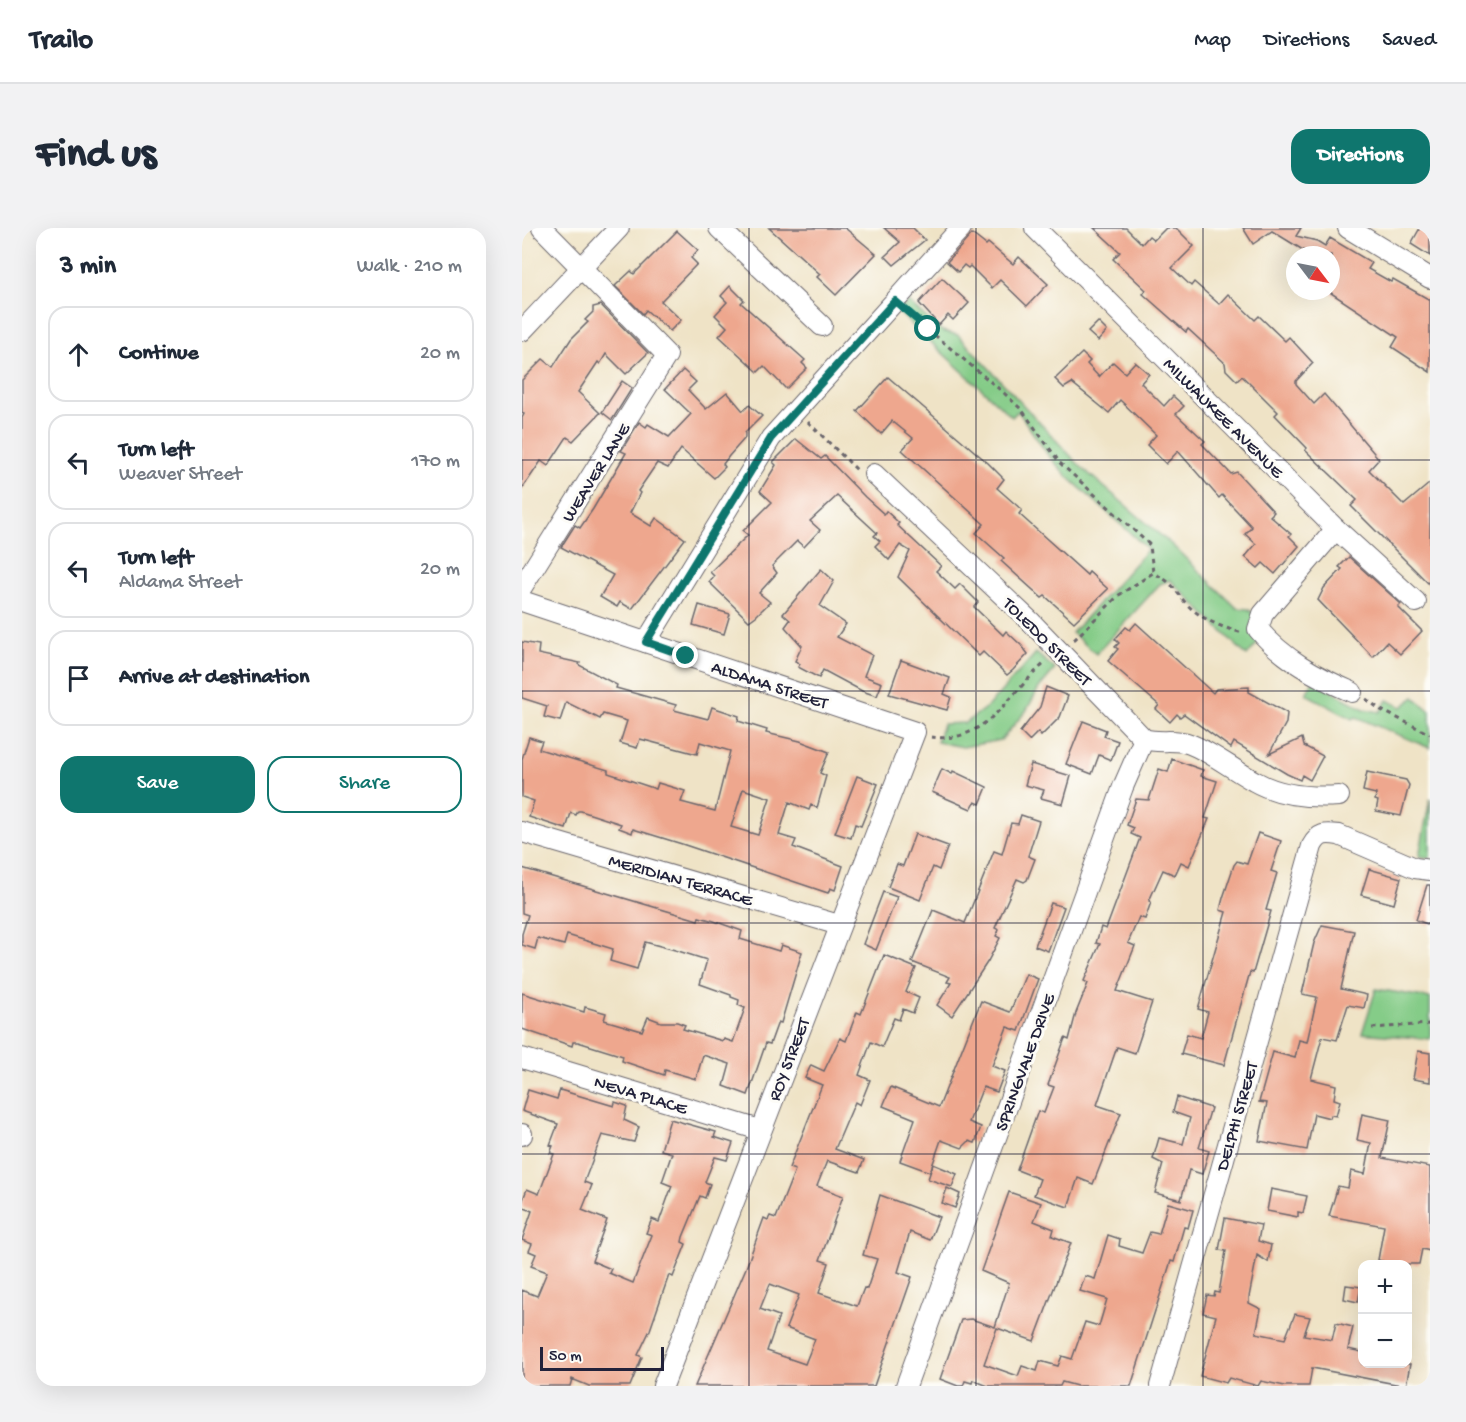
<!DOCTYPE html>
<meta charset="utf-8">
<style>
:root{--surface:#fff;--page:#f2f2f3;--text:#1f2937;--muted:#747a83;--line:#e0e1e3;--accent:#0f766e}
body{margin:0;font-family:"Gochi Hand",sans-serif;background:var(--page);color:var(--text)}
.controls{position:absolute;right:18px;bottom:18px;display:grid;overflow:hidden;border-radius:12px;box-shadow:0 6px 24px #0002}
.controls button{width:54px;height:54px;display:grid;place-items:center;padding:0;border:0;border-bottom:2px solid var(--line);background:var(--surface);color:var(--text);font:30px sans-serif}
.compass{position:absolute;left:764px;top:18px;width:54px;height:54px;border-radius:50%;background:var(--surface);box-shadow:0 6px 24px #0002;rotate:122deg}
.scale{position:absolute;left:18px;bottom:15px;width:124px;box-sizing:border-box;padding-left:6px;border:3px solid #22223b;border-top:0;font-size:16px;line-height:21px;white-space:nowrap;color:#22223b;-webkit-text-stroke:4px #fdfcf7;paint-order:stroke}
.stop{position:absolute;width:18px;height:18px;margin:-14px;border:4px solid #0f766e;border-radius:50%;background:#fff}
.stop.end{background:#0f766e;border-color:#fff;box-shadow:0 2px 6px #0008}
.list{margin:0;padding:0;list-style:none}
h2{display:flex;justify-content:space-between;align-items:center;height:78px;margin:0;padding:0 24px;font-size:26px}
h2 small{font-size:20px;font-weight:400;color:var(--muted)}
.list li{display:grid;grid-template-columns:39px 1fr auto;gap:18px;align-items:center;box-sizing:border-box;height:96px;margin:0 12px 12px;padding:0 12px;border:2px solid var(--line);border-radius:18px}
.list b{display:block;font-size:22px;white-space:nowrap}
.list p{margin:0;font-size:20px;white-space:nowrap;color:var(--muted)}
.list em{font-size:20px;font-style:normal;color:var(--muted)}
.actions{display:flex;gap:12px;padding:18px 24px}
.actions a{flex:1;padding:14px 0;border:2px solid var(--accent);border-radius:18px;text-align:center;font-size:21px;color:var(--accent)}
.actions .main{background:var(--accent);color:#fff}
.icon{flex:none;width:33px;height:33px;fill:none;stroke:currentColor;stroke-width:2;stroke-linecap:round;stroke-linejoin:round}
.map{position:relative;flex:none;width:908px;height:1158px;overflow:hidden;border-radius:18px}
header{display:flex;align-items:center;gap:36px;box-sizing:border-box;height:84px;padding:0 30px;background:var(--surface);border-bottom:2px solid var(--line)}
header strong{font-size:28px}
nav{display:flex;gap:33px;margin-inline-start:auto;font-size:21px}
.intro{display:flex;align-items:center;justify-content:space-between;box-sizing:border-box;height:144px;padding:0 36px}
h1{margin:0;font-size:42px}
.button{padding:15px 27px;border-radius:18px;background:var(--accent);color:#fff;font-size:21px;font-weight:700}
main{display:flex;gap:36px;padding:0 36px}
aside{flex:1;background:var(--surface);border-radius:18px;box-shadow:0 6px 24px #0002}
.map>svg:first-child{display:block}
.green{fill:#85cc88;stroke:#547762;stroke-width:1.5}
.building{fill:#eea78e;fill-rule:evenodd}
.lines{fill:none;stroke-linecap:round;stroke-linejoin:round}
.minor-casing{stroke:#6a666c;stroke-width:22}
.path{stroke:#6a666c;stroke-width:3;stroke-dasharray:4.5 4.5;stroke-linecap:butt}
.minor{stroke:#fff;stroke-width:20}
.route{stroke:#0f766e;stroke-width:8}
.grid{fill:none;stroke:#22223b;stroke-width:1.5;stroke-opacity:0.55}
.labels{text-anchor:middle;stroke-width:6;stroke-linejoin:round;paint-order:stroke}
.street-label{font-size:18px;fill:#22223b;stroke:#fdfcf7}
</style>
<header>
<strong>Trailo</strong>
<nav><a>Map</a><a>Directions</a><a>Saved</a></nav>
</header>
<div class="intro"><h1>Find us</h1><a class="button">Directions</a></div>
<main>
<aside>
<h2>3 min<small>Walk · 210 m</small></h2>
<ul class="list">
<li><svg class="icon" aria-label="ahead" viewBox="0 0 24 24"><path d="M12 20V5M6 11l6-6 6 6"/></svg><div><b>Continue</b></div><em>20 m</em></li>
<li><svg class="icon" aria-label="left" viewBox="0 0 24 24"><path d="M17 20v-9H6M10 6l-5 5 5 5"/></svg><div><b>Turn left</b><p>Weaver Street</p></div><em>170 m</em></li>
<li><svg class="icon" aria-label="left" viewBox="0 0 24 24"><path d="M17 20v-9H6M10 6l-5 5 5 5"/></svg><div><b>Turn left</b><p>Aldama Street</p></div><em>20 m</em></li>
<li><svg class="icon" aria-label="arrive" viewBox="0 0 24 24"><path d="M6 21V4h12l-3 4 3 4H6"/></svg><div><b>Arrive at destination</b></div></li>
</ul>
<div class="actions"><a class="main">Save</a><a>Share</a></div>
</aside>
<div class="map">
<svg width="908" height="1158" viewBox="0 0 908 1158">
<rect width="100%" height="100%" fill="#fdfcf7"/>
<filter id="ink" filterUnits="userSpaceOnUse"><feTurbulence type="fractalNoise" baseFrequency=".0167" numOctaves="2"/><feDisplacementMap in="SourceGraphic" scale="12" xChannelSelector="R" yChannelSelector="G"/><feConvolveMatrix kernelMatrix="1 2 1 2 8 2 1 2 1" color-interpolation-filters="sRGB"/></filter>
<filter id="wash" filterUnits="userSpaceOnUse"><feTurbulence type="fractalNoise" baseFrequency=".008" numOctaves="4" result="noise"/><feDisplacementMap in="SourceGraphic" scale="24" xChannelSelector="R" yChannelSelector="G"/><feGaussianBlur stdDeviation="1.35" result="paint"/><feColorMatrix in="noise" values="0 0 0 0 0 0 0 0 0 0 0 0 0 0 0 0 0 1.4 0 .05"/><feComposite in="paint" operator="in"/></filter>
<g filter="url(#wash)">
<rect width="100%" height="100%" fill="#efe3c6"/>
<g class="green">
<polygon points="386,74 420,103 436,107 559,239 650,317 715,380 726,381 732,386 738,412 725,428 648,352 638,356 574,426 550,405 626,321 547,250 526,227 496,183 490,189 376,84"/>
<polygon points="514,425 533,441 517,460 504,483 479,512 441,519 415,514 421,496 443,495 466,478"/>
<polygon points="791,453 842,481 858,484 865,472 880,479 892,469 908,483 908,520 834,489 830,491 784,466"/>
<polygon points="908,571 908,630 897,628"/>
<polygon points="854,761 908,770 908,811 840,805"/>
</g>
<g id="blocks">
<g class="building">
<polygon points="247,0 323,0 354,26 314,67 295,49 298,46"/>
<polygon points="362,0 391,0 403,12 372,37 363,28 378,14"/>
<polygon points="572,0 604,0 620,16 627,8 632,12 644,0 654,0 672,18 650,40 669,58 672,54 697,76 706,66 733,92 737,88 763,113 767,109 791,135 774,153 774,156 792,176 802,166 857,231 847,242 882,277 908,255 908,357 829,278 835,272 783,222 785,220 753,187 756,184 720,148 715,153 704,142 703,135 666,101 664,104 621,66 624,62 591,31 598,24"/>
<polygon points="721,0 779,0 774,8 795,13 803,18 808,10 850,35 846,41 869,54 871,51 908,72 908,144 870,119 876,109 806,63 809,63 814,51 809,48 809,27 789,27 750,3 731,16"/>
<polygon points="898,0 908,0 908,28 889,16"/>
<polygon points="155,3 176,22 169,30 175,36 139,73 159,92 148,103 124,82 121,86 93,58 109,43 112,46"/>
<polygon points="450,6 464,17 466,15 491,36 497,29 526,56 505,78 478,52 470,60 448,38 446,40 442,37 436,44 425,34"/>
<polygon points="420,50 447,75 431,92 426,87 417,97 397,75"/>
<polygon points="208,58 222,72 219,75 283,132 280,135 285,140 264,161 242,138 236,144 197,108 205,99 193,87 205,74 199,68"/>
<polygon points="79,77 126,125 104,146 84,126 78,136 76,134 56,164 78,185 51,213 45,209 26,238 19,233 0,261 0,190 2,186 0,185 0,152 21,131 31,139 49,111 66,94 63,92 71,84 71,79"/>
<polygon points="576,94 585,103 576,113 566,104"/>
<polygon points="560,125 568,133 565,136 577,149 591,134 603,145 613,134 627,146 619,155 642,178 651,168 662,178 654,186 683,213 680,216 709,246 715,244 752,284 748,288 769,306 767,308 777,318 753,346 741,335 736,340 723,329 734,316 723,306 730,299 700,267 697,270 656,223 644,236 625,217 634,207 598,172 587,185 550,155 542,160 533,151"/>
<polygon points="161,142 174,154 166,162 184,181 205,164 221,183 227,177 240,188 223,205 223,210 207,228 201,236 203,239 192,250 159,221 146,240 135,235 116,263 118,265 108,285 129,298 134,290 163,311 110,381 98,374 95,379 78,369 91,347 39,319 53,297 58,300 71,281 104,225 99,223 117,194 124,199 126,196 147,209 169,186 143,161"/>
<polygon points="366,149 466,235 482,251 475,260 500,282 497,286 565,347 567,344 586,361 552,394 523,368 520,370 479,333 482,330 454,305 462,296 380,222 391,210 370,193 359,206 335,183"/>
<polygon points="100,153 110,160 90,192 80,184"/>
<polygon points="274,211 299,231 303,228 343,269 362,286 364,283 377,295 375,297 419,338 414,343 433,361 438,356 456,374 452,379 481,407 484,403 500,418 506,426 491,442 485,447 461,424 457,428 376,349 388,323 378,317 367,332 353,318 358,313 352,308 355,305 315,268 288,293 298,302 282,319 275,313 250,338 255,345 237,365 248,374 234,388 227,393 187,354 192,348 188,344 226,307 221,303 250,274 238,263 254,237 251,234"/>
<polygon points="827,329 879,376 876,379 900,403 878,426 865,414 851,429 796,372 802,360 820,341 817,339"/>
<polygon points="299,341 312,353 298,378 324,396 315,409 350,427 342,448 360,455 355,468 340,463 301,442 297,450 276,439 278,436 273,433 280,418 263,399 268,392 261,386"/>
<polygon points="177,377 208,386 202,406 171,397"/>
<polygon points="614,395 691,465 694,461 727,459 727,464 765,485 764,495 747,526 780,510 782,518 801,528 788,552 780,547 778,552 765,546 712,514 709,520 662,486 658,489 655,486 648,494 634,481 637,477 586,433 596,421 593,419 597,415 593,411 604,399 608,402"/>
<path d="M 0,414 L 17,417 L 16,426 L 58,435 L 57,437 L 95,457 L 94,460 L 154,477 L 152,482 L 186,491 L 190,479 L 217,488 L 216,493 L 245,502 L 244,505 L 278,513 L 307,524 L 298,545 L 304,548 L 295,580 L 289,577 L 287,582 L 267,574 L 257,607 L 274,612 L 271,619 L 321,638 L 313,662 L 308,660 L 306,665 L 160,616 L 111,601 L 110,605 L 97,600 L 99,596 L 59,583 L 56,583 L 54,587 L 49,585 L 44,601 L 7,589 L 12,573 L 0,569 L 0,531 L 7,509 L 20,513 L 17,521 L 86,542 L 86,545 L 134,561 L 136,555 L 163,563 L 159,574 L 193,583 L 208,523 L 178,514 L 175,526 L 118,511 L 115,520 L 98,515 L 105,493 L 81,486 L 78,491 L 44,474 L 38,493 L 22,489 L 25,478 L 0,470 ZM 221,561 L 248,570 L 236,607 L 209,599 Z"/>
<polygon points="379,432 428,450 422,466 429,469 425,482 367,466"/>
<polygon points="524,459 546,468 538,489 519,508 516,504 507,513 498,504 518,479"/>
<polygon points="561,493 584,502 582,508 596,513 589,532 577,527 570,546 544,536"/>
<polygon points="650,531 681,542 679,548 695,553 683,590 687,591 667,638 659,634 653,647 641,642 627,673 629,674 623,691 617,689 606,715 613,718 595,763 630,774 613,825 595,819 575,877 599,885 571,956 556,950 546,979 512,967 518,951 495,942 516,883 522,885 532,859 526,857 543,810 547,812 554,785 566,755 562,753 578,716 574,715 579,699 584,701 618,610 609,606 612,600 605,597 614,571 627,572 637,541 646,544"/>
<polygon points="509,536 549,548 541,576 519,570 522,562 503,557"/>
<polygon points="420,541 430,546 431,543 465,559 458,576 453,574 449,581 410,564"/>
<polygon points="845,544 884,552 887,557 879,588 854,583 856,573 853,572 854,566 841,563"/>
<polygon points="335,548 356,556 339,598 333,596 329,610 313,605"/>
<polygon points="499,587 517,593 506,628 513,631 505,652 502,654 495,651 473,700 477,702 474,708 478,710 466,733 430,788 415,777 429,755 425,754 428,749 390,734 411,682 443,695 472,623 480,626 489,595 496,596"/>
<polygon points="736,605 759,613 749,643 755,645 744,682 749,683 731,745 728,744 702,837 659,826 665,806 679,810 686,784 676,781 704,684 698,682 701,670 712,637 715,633 725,636"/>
<polygon points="393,606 426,618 417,642 411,639 398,672 366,659 375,636 381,638"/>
<polygon points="0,640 176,692 177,689 192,693 220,703 218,711 257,723 259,717 280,724 259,795 256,794 248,816 244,815 226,867 202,858 208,836 181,827 174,851 143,842 142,847 100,833 101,828 56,814 51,814 50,818 0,801 0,765 62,784 63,779 84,785 82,792 120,803 126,789 139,794 155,794 163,797 161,801 201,813 202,811 211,814 223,780 216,777 217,772 209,769 209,767 178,756 185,732 153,722 123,714 115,741 88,733 91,721 45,707 42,717 16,710 13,721 0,717 0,706 6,687 0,685"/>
<polygon points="847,641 879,650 872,676 839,667"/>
<polygon points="905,657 908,657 908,697 894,692"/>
<polygon points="361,664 375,669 354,722 341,716"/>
<polygon points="529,675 542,679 526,723 513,718"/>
<polygon points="800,697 832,703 819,761 845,767 842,780 826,777 815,812 800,809 789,851 814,857 812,871 818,873 814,888 809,887 808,890 792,886 785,922 737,913 745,875 737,874 751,824 773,830 777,812 785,814 795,769 780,766 792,715"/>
<path d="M 362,727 L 394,740 L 384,764 L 397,770 L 391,785 L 381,781 L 377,792 L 372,790 L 360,819 L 349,814 L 337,847 L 348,852 L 338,877 L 333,874 L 313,921 L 342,932 L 337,944 L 305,933 L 295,958 L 321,968 L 298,1032 L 307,1035 L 297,1065 L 335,1078 L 342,1060 L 345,1061 L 355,1031 L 341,1027 L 358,967 L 417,989 L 408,1012 L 388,1004 L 376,1044 L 390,1049 L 352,1158 L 173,1158 L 224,1040 L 242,990 L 246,992 L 248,988 L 254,990 L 273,942 L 267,940 L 300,857 L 283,850 L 289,837 L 302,843 L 318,810 L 324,813 L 335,784 L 339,786 ZM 248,1056 L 277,1067 L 264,1100 L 293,1111 L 283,1136 L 245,1123 L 257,1088 L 238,1081 Z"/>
<polygon points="504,746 516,751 497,803 485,799 470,838 483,843 475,864 461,859 447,894 459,899 453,915 447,913 440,920 419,912 408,944 378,933 393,891 361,878 369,859 417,879 459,773 488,784"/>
<polygon points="896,823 908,825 908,854 891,851"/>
<polygon points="6,862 35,871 38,862 92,878 93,874 105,878 102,892 117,899 112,914 80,907 62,954 70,957 60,982 85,992 70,1033 89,1041 87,1045 111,1055 130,1007 124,1005 130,991 137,994 150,958 140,954 150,925 139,922 148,891 194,904 192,909 211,915 205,932 193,929 183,954 188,956 183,970 178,968 161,1009 160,1014 164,1016 151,1049 147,1047 128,1102 116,1127 120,1129 108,1158 67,1158 50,1151 48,1158 0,1158 0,1062 15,1068 25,1044 9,1038 14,1026 7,1023 10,1016 0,1012 10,983 0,979 0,974 5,961 17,966 32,926 28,925 31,918 28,917 36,896 0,883"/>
<polygon points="655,869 689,880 677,920 687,923 680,946 667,942 659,972 633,965 641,936 631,931 637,910 661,916 668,890 651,884"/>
<polygon points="840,886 868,892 860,930 908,939 908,1023 900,1021 897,1036 862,1036 863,1034 856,1032 862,998 807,988 816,958 826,960 829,943 843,946 849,915 835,912"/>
<polygon points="411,936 435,946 430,959 406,951"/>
<polygon points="425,960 438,966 433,980 420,975"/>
<polygon points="749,961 785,968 781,985 776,984 776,989 745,983"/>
<polygon points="487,964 519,975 512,993 532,1001 530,1008 549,1015 512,1113 475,1100 462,1136 496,1148 500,1138 515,1143 518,1133 536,1138 540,1128 550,1131 563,1094 577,1098 585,1071 558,1063 563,1048 573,1051 586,1007 598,1011 597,1018 620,1025 628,1004 637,1006 646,975 671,982 666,1000 662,999 652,1034 649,1033 609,1158 555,1158 540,1154 538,1158 466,1158 451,1152 450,1155 443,1153 441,1158 436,1158 418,1151 439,1092 449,1091 473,1099 487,1055 459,1043"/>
<polygon points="703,990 739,997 736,1013 749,1017 746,1034 735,1027 727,1069 727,1075 739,1081 734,1105 763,1111 773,1086 788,1089 782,1107 810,1112 814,1095 831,1099 826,1121 840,1124 840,1136 888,1136 884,1158 790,1140 787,1158 763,1158 739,1153 736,1158 707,1150 704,1155 678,1148 694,1088 681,1085 685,1067 692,1068 693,1064 697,1065 704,1023 697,1022"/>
<polygon points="824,1057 839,1059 836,1074 822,1071"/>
</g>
</g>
</g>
<g filter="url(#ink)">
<use href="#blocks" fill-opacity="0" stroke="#6a666c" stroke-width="1.5"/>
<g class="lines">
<defs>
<g id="minor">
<polyline points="197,0 300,98"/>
<polyline points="513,0 814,301 894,374"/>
<polyline points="826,0 908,50"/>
<polyline points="0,103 97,0"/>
<path d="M 352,246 L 508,393 L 622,511 C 638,516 652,510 668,516 C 691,525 710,541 732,553 C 758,568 788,570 817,568"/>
<path d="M 814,301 L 741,386 L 736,401 C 761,431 795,449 830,464"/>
<polyline points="0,359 145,127 20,0"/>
<polyline points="0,373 393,504 141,1158"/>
<polyline points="124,414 249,210 439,0"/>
<polyline points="0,604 317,697"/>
<polyline points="0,830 238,902"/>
<polyline points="0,907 0,906"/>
<polyline points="384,1158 601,559 622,511"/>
<path d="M 638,1158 L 790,618 C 797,605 803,605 817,607 L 893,640 L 908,642"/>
</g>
</defs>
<use href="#minor" class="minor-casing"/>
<g class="path">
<polyline points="385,84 482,165 500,182 538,235 628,317 631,345"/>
<polyline points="286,194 335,242"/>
<path d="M 552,412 L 597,367 L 631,345 C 650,354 650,358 662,373 C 676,390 700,400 721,405"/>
<polyline points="844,471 859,482 908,506"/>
<path d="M 409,509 C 464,517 486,466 523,435"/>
<polyline points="850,800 908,796"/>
</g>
<use href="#minor" class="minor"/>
</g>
</g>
<g class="lines" filter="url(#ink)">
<polyline class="route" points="164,428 124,414 249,210 373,73 406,101"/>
</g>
<path class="grid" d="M 227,0 L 227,1158M 454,0 L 454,1158M 681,0 L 681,1158M 0,232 L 908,232M 0,463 L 908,463M 0,695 L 908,695M 0,926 L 908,926"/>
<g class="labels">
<g class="street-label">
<text transform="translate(702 189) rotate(45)" y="6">MILWAUKEE AVENUE</text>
<text transform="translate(73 244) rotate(-58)" y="6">WEAVER LANE</text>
<text transform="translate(526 413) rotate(45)" y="6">TOLEDO STREET</text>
<text transform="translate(248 456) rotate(18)" y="6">ALDAMA STREET</text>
<text transform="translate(159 651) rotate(16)" y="6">MERIDIAN TERRACE</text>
<text transform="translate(266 831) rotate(-69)" y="6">ROY STREET</text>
<text transform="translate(502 834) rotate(-70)" y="6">SPRINGVALE DRIVE</text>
<text transform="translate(119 866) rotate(17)" y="6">NEVA PLACE</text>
<text transform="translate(714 888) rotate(-74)" y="6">DELPHI STREET</text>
</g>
</g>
</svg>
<div class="controls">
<button>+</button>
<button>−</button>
</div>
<svg class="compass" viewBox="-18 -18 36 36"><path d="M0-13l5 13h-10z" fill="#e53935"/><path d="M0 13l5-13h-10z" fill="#747a83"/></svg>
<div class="scale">50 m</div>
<div class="stop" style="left:406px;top:101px"></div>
<div class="stop end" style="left:164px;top:428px"></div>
</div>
</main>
